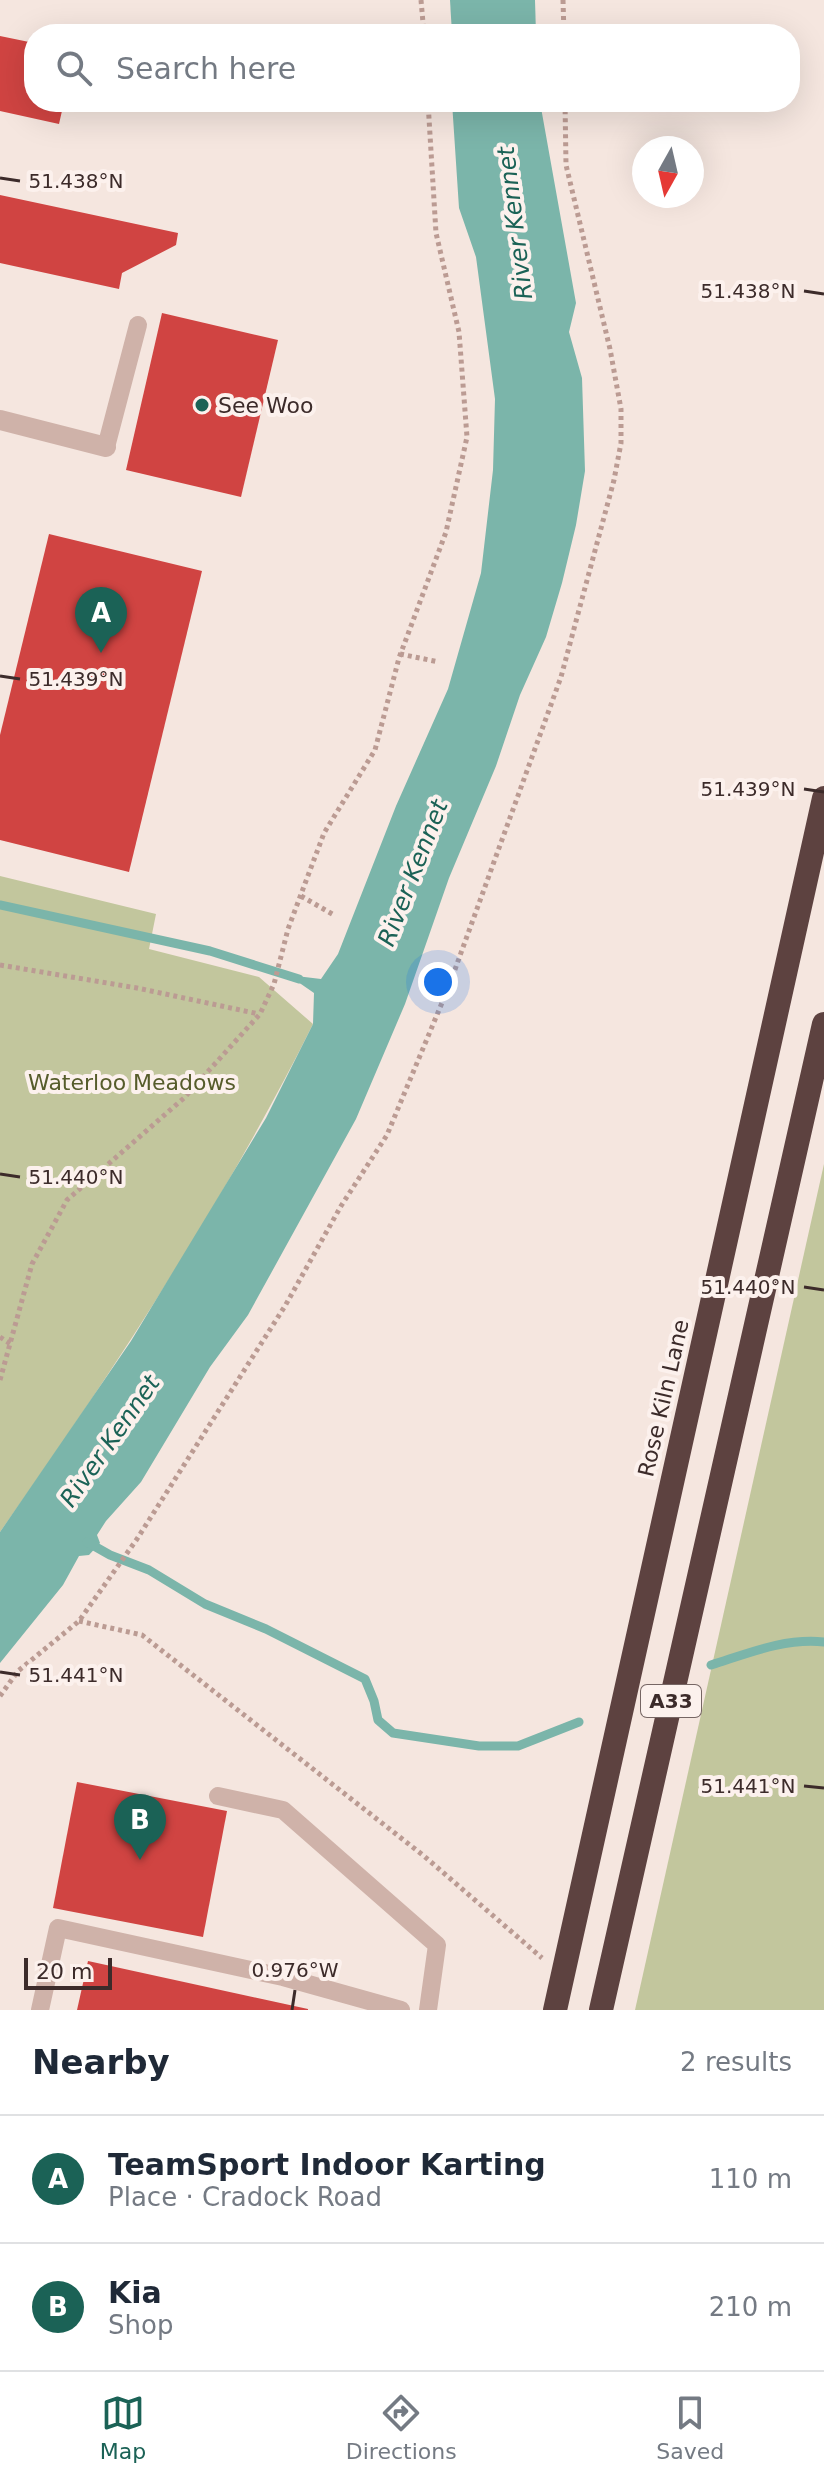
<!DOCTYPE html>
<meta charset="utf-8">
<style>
:root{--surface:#fff;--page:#f2f2f3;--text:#1f2937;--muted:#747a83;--line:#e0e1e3;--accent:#1b6256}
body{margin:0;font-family:"DejaVu Sans",sans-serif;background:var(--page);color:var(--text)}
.compass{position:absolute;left:632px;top:136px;width:72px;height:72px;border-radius:50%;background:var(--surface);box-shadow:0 8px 32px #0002;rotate:188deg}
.scale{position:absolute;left:24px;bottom:20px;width:88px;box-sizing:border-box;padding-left:8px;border:4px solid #3c2b2a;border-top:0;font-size:22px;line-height:28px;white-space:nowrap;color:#3c2b2a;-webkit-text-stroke:6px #fcf1ed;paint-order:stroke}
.you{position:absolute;left:438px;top:982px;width:28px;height:28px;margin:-20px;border:6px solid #fff;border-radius:50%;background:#1a73e8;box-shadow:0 0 0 12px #1a73e833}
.badge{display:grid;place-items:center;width:52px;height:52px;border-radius:50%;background:var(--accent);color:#fff;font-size:26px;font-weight:700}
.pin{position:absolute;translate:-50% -66px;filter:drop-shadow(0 2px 4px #0008)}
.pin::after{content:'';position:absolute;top:42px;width:28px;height:24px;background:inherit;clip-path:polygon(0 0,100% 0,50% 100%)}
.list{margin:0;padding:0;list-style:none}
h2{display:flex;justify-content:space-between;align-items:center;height:104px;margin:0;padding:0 32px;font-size:34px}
h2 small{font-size:26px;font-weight:400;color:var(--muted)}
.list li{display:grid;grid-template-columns:52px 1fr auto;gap:24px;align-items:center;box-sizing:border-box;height:128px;padding:0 32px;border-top:2px solid var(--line)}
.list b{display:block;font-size:30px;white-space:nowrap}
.list p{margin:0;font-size:26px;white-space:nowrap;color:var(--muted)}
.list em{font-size:26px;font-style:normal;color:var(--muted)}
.icon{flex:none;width:44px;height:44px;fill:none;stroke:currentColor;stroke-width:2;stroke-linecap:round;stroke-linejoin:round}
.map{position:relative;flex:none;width:824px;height:2010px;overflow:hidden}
.search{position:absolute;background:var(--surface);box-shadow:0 8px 32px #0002;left:24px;right:24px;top:24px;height:88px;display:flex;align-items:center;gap:20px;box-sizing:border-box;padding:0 28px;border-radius:32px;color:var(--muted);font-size:30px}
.sheet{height:360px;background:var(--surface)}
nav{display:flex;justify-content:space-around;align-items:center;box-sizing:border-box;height:112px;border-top:2px solid var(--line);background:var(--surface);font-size:22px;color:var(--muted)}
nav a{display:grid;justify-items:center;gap:4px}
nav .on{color:var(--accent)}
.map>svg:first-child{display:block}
.green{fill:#c2c69d}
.water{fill:#7bb5aa}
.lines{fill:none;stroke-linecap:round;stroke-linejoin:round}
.stream{stroke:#7bb5aa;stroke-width:9}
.building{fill:#d04442}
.path{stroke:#bb9b93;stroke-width:5;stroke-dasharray:4 4;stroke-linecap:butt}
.lane{stroke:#cfb2a9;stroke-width:18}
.street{stroke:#cfb2a9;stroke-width:20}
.highway{stroke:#5d4240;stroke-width:24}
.ticks{fill:none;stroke:#3c2b2a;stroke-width:3}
.poi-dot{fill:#1b6256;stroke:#fcf1ed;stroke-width:3}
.labels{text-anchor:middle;stroke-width:8;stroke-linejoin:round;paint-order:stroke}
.shield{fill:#fcf1ed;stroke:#766664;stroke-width:2}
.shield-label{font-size:20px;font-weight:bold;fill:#3c2b2a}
.poi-label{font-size:22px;fill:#3c2b2a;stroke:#fcf1ed;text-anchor:start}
.park-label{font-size:22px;fill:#565c2b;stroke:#fcf1ed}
.street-label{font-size:22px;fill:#3c2b2a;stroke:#fcf1ed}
.water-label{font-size:24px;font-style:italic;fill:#1b6256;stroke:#fcf1ed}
.ticks-label{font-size:20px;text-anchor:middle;fill:#3c2b2a;stroke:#fcf1ed;stroke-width:8;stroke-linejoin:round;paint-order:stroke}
</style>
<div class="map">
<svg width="824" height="2010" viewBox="0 0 824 2010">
<rect width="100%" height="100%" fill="#f5e6df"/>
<g class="green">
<path d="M 0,876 L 156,914 L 149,949 L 259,977 L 313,1024 C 224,1202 115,1369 0,1532 Z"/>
<polygon points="824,1164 824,2010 635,2010"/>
</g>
<g class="water">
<polygon points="450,0 535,0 536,34 452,34"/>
<polygon points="452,102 540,102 576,303 569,332 582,378 585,471 576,525 562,583 546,637 520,695 496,766 449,878 405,1004 356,1119 248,1315 210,1367 141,1482 106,1521 97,1535 100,1543 89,1555 79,1556 63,1585 0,1663 0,1532 131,1341 266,1118 313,1024 314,993 288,975 321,979 338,954 396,806 448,689 481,573 493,470 495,399 476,257 459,208"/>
</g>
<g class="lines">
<g class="stream">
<polyline points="0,905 210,951 299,979"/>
<polyline points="87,1542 110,1555 149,1570 205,1604 266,1629 365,1679 374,1701 378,1720 393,1733 479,1746 518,1746 579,1722"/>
<path d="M 711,1665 C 749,1653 784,1638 824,1642"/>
</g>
</g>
<g class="building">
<polygon points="0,36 34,43 34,102 64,102 59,124 0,111"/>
<polygon points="0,195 178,233 176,245 122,273 119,289 0,263"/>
<polygon points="162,313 278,340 241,497 126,470"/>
<polygon points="49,534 202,571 129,872 0,840 0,735"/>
<polygon points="77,1782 227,1811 203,1937 53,1908"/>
<polygon points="88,1961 308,2009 308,2010 77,2010"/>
</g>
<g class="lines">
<g class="path">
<polyline points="421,0 424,34"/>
<polyline points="563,0 564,34"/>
<polyline points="400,654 439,662"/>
<polyline points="301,896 334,915"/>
<polyline points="0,965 137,988 259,1014"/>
<polyline points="0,1337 12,1345"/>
<polyline points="0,1380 32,1264 67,1200 184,1098 260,1014 274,984 288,929 324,833 375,750 399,658 446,532 467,437 459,332 436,233 428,102"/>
<polyline points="79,1621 142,1635 424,1856 542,1958"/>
<polyline points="0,1696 18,1671 79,1621 137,1539 285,1306 341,1206 387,1135 449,986 561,677 614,480 621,443 621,409 610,349 566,165 565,102"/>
</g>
<g class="lane">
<polyline points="106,447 138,325"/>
<polyline points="218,1796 283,1810 437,1945 428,2010"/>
<polyline points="40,2010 58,1928 283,1977 401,2010"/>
</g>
<polyline class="street" points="0,420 106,447"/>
<g class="highway">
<polyline points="555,2010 824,798"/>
<polyline points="601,2010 824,1024"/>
</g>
</g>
<path class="ticks" d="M 0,178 L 20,181M 804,291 L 824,294M 0,676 L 20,679M 804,789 L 824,792M 0,1174 L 20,1177M 804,1287 L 824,1290M 0,1672 L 20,1675M 804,1786 L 824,1788M 292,2010 L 295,1990"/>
<circle class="poi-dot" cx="202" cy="405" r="8"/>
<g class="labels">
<rect class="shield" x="641" y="1685" width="60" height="32" rx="6"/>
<g class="shield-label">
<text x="671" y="1708">A33</text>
</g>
<g class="poi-label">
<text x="218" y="413">See Woo</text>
</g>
<g class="park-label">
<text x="132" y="1090">Waterloo Meadows</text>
</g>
<g class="street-label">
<text transform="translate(663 1398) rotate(-77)" y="8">Rose Kiln Lane</text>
</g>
<g class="water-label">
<text transform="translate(515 223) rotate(-97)" y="8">River Kennet</text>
<text transform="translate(413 873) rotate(-69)" y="8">River Kennet</text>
<text transform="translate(110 1441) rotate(-55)" y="8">River Kennet</text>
</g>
</g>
<g class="ticks-label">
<text x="76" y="188">51.438°N</text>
<text x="748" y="298">51.438°N</text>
<text x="76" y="686">51.439°N</text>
<text x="748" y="796">51.439°N</text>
<text x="76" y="1184">51.440°N</text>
<text x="748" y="1294">51.440°N</text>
<text x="76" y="1682">51.441°N</text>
<text x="748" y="1793">51.441°N</text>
<text x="295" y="1977">0.976°W</text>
</g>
</svg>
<svg class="compass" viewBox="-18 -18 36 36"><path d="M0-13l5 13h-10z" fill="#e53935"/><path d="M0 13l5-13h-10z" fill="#747a83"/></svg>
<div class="scale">20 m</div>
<div class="you"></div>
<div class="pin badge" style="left:101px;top:653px">A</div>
<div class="pin badge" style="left:140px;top:1860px">B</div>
<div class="search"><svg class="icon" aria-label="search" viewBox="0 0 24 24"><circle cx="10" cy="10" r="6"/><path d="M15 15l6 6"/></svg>Search here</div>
</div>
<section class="sheet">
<h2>Nearby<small>2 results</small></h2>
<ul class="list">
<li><span class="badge">A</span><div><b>TeamSport Indoor Karting</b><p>Place · Cradock Road</p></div><em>110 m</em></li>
<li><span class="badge">B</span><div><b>Kia</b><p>Shop</p></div><em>210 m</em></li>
</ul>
</section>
<nav>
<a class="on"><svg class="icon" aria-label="map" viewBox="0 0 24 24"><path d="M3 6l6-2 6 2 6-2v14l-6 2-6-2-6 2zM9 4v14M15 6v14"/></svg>Map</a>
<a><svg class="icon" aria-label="directions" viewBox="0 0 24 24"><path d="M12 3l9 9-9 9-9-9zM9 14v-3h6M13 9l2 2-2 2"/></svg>Directions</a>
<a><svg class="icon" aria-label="saved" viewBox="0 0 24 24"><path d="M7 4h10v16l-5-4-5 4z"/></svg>Saved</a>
</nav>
